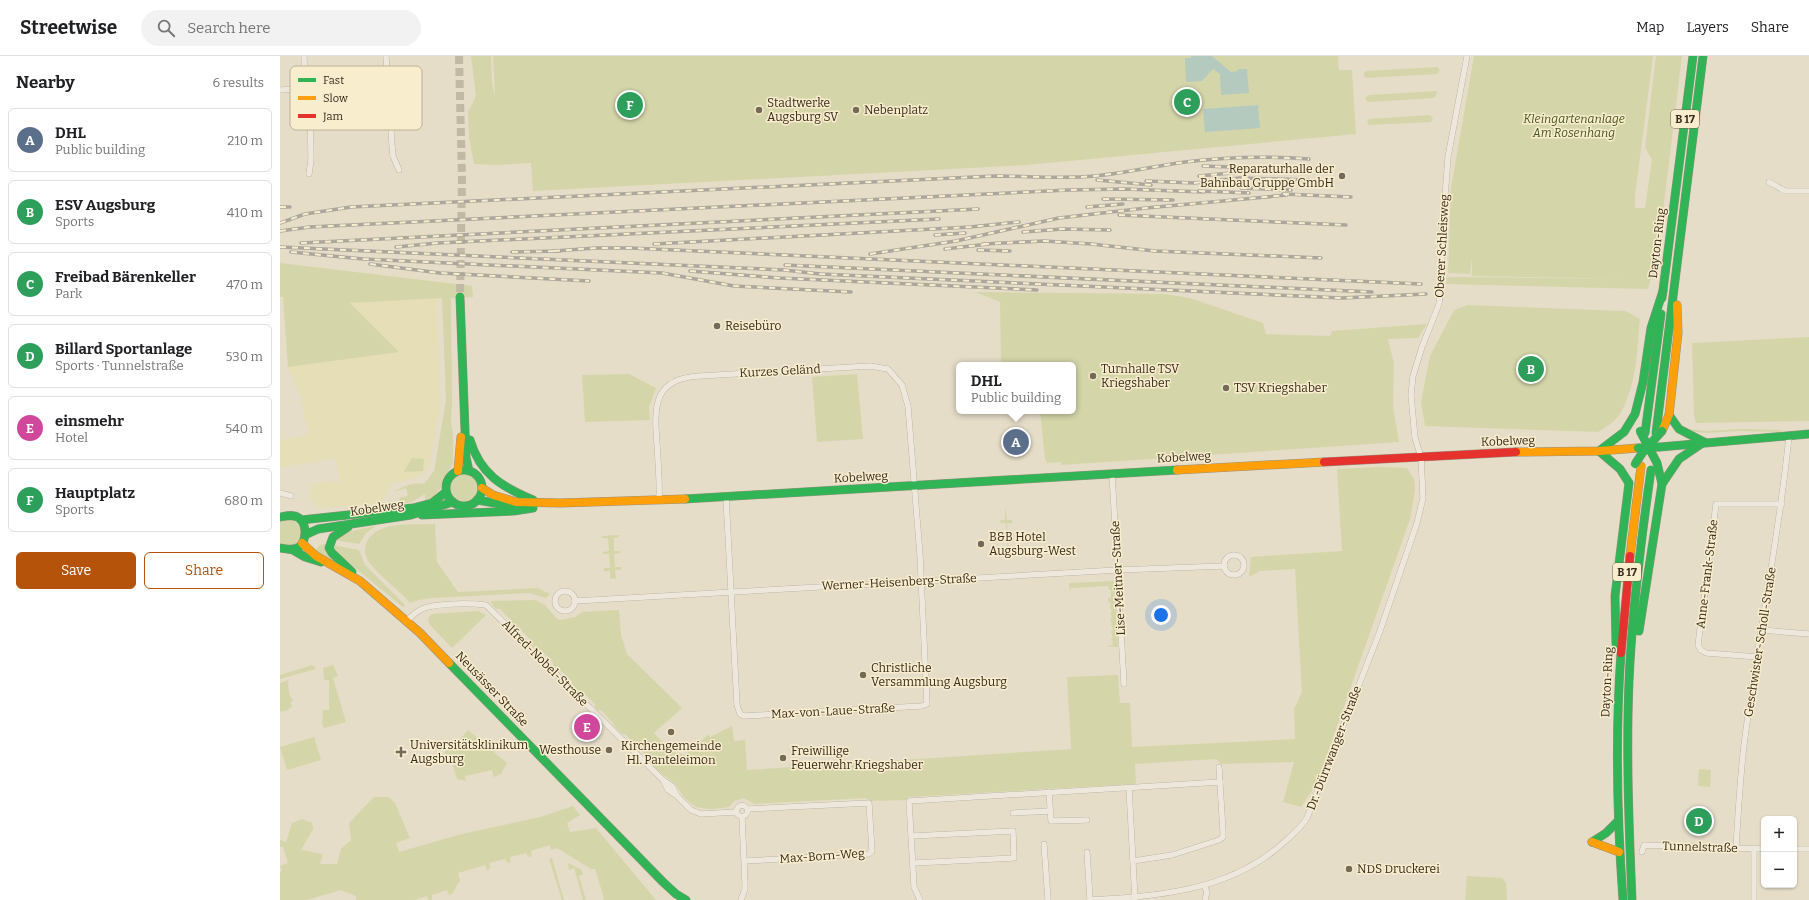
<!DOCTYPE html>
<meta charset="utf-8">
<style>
:root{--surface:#fff;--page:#f2f2f2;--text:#202124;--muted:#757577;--line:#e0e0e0;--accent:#b45309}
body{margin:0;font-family:Bitter,serif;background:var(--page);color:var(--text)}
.controls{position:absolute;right:12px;bottom:12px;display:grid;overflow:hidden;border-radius:6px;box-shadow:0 1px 3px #0004}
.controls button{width:36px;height:36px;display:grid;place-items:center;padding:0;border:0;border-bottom:1px solid var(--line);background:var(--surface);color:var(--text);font:20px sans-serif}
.you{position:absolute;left:881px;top:559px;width:14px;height:14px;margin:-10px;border:3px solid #fff;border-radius:50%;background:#1a73e8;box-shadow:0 0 0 6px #1a73e833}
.badge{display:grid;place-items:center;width:26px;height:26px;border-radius:50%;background:var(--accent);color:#fff;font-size:13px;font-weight:700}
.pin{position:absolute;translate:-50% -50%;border:2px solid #fff;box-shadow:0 1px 4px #0006}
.popup{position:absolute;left:676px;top:306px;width:120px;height:52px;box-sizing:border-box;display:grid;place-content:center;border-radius:6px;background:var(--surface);filter:drop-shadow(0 1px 3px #0005);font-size:13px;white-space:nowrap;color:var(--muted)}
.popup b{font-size:15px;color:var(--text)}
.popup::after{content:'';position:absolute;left:50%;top:100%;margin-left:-8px;border:8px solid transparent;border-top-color:var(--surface)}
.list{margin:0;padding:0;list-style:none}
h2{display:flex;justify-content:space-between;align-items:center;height:52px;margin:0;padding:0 16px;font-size:17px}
h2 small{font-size:13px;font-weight:400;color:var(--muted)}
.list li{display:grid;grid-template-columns:26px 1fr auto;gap:12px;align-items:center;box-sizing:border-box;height:64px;margin:0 8px 8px;padding:0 8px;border:1px solid var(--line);border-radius:6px}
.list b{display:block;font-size:15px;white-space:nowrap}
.list p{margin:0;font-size:13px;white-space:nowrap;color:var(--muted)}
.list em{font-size:13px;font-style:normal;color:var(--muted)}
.actions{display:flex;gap:8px;padding:12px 16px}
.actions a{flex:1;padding:9px 0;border:1px solid var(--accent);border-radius:6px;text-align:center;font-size:14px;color:var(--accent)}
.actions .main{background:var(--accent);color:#fff}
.icon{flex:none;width:22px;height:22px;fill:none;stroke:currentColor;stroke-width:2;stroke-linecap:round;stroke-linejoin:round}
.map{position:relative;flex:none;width:1529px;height:844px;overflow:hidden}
header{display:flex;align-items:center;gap:24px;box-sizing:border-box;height:56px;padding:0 20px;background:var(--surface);border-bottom:1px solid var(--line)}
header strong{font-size:19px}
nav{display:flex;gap:22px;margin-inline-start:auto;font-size:14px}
.search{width:280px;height:36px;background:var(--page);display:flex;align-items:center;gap:10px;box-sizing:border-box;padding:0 14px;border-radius:22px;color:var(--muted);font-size:15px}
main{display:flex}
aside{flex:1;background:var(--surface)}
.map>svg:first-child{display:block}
.farmland{fill:#e6deb7}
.green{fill:#d4d6a9}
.water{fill:#b5cabe}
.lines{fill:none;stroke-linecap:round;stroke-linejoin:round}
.secondary-tunnel{stroke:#c2b9a5;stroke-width:8;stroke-dasharray:8 4;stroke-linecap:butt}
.street-casing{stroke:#a9a192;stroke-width:6}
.fast-casing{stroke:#999182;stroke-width:9}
.slow-casing{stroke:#999182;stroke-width:9}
.jam-casing{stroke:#999182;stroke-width:9}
.street{stroke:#ede8db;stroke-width:5.5}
.fast{stroke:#30b455;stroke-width:8}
.slow{stroke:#ff9f0a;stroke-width:8}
.jam{stroke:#e5322d;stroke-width:8}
.rail-casing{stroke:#aca79c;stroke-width:3.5}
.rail{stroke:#f8edcd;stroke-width:2;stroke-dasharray:6;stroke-linecap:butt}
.fast-bridge-casing{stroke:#999182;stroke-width:9;stroke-linecap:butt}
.fast-bridge{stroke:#30b455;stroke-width:8}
.poi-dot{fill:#756958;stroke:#f8edcd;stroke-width:1.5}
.labels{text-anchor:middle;stroke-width:3;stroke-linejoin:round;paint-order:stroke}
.shield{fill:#f8edcd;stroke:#726450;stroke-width:1}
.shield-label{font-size:11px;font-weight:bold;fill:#382a1b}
.poi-label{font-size:12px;fill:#382a1b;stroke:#f8edcd;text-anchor:start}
.park-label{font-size:12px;font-style:italic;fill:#47561f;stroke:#f8edcd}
.street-label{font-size:12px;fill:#382a1b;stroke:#f8edcd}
.key{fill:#f8edcd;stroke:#beb298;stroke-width:1}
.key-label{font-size:11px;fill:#382a1b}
</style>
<header>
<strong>Streetwise</strong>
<div class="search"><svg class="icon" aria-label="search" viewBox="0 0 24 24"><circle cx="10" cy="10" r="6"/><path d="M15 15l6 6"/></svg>Search here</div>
<nav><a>Map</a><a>Layers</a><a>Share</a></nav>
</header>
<main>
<aside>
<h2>Nearby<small>6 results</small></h2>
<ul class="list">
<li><span class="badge" style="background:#5c6f8a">A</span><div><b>DHL</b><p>Public building</p></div><em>210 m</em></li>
<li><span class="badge" style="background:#2e9e5b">B</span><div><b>ESV Augsburg</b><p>Sports</p></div><em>410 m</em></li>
<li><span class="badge" style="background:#2e9e5b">C</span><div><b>Freibad Bärenkeller</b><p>Park</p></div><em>470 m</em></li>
<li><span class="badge" style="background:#2e9e5b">D</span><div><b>Billard Sportanlage</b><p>Sports · Tunnelstraße</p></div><em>530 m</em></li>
<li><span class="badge" style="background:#d1479c">E</span><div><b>einsmehr</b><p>Hotel</p></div><em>540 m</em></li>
<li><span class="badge" style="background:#2e9e5b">F</span><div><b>Hauptplatz</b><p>Sports</p></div><em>680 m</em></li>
</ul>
<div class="actions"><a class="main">Save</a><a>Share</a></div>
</aside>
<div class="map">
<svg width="1529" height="844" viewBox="0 0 1529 844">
<rect width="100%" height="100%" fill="#e5ddc8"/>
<polygon class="farmland" points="157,242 160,350 149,410 145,416 139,421 112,428 101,448 39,452 31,444 30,428 60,425 56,402 0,412 0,384 29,379 20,339 8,311 119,296 69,247"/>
<g class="green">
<polygon points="191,0 211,0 212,27 215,41 213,0 1058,0 1059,14 1072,14 1076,78 746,109 253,135 251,107 215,109 194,108 189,82 188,56 196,40"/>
<polygon points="1194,0 1373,0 1355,140 1355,152 1365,152 1372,104 1365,91 1376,0 1402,0 1378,196 1368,233 1166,228 1167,221 1354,223 1192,220 1192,201 1190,218 1168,217 1171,132"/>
<polygon points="1157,11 1160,14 1157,18 1085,22 1084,20 1084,17 1087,15"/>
<polygon points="1156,35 1157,37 1155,42 1088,46 1085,43 1087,40 1090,39"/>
<polygon points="1150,59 1153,62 1151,66 1089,69 1087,66 1089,63"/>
<path d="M 0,207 L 192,230 L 193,241 L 171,242 L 172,345 L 171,367 L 173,377 L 173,408 L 166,419 L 160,433 L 152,442 L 145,445 L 145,438 L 132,446 L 121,448 L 119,442 L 128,440 L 126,432 L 114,436 C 121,431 136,425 144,428 L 154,415 L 166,344 L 162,242 L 70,247 L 119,296 L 8,311 L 3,241 L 0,241 Z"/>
<polygon points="695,236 884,238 910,242 983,267 986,278 1050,280 1052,275 1147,268 1138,282 1108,283 1114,307 1113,350 1119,386 781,409 781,406 767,407 765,402 760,355 793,355 793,309 721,309 720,246"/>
<path d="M 1187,249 L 1345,255 L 1360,263 C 1357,294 1357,328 1341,356 C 1336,365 1327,371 1318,376 L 1145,370 L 1141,346 L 1150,300 L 1174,254 Z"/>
<polygon points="1529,281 1529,365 1416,367 1414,360 1412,287"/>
<polygon points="349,318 376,332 369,351 370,364 305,366 302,319"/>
<polygon points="577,318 583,383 537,386 532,321"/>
<polygon points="1410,373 1425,375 1463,373 1501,374 1501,376 1460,375 1424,377 1409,375"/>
<polygon points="132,402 144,403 143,415 124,416"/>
<path d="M 1099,411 L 1127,412 L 1134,423 L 1135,434 L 1130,463 L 1037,727 L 1021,751 L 1003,746 L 1014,706 L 941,708 L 936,703 L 855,708 L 856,728 L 628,741 L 627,744 L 588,745 L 587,742 L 474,748 L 464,742 L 454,745 L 449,751 C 435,753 419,756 408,745 C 402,740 399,733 394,727 C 387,721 379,716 372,709 L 372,706 L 360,693 L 357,694 L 354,688 L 345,678 L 342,678 L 334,670 L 333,667 L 321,654 L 318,655 L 315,652 L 315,648 L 303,636 L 300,637 L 292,628 L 292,625 L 279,613 L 276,613 L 273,610 L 273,606 L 261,594 L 258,595 L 250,587 L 250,583 L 238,571 L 235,571 L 232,568 L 232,565 L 220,553 L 216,553 L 211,547 L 211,545 L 256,544 L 265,549 L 277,563 L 281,564 L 295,561 L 302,556 L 339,554 L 341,579 L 347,598 L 402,652 L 374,677 L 390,695 L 405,699 L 429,678 L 430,681 L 452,670 L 454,685 L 465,684 L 467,714 L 791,693 L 787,621 L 838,619 L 840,647 L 850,647 L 852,691 L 1015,683 L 1014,653 L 1022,636 L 1015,513 L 980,515 L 969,521 L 971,501 L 1062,495 L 1057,413 Z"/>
<circle cx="184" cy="432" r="14"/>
<polygon points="725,450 727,464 732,464 732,467 727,467 728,483 733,483 733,485 728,486 729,499 727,486 722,486 722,484 727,483 726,467 721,467 720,464 725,464"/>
<polygon points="3,463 13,464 21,471 21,481 14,489 4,490 0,488 0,465"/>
<path d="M 155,468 L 157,506 L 178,536 L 258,532 L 270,538 L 266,542 L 249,537 L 153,542 L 139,544 L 130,547 C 119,534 104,524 93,511 C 87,504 83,497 86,488 C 94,464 134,469 155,468 Z"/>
<polygon points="96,470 86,477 79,488 54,484 67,476"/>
<polygon points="339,479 339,481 334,482 334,495 340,495 340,497 334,498 335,511 341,511 341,514 335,514 336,522 330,523 330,515 324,515 324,512 330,512 329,498 323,498 323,496 329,495 328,482 322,482 322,480"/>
<polygon points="45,488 56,505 45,501 35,495 40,489"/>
<polygon points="53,489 79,494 85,509 125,549 123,551 58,498"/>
<polygon points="834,525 838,591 829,591 829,589 832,590 833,588 832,587 833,585 831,583 833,581 831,576 833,574 831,568 832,566 830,565 832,560 830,558 832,556 830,551 831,548 828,545 828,542 831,541 831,534 829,534 828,530 791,532 790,536 789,527"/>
<path d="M 198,555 L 206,559 L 172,592 L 149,568 C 148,563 148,561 152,558 Z"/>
<polygon points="32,609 35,611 35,613 0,623 0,619"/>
<polygon points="53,609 58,620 53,622 66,666 44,672 42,668 43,654 49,654 49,624 44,624 43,612"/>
<polygon points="8,624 9,637 13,645 10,646 12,651 9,652 9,654 0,656 0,627"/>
<polygon points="188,674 227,707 221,718 214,721 212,714 185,720 186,725 177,723 170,700 164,701 166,692 171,694"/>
<polygon points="34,681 41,704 7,714 0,691"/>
<polygon points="1419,713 1431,714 1430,731 1418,730"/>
<polygon points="94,741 109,741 115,747 130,782 116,787 119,796 178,779 260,761 293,750 300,759 287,767 290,776 316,772 376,844 323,844 324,842 315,813 311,813 277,792 271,794 270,789 251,795 252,800 248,801 246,797 230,801 231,806 227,807 225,803 209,807 211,812 207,814 205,809 178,817 180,824 172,838 169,839 167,834 152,839 152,844 148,844 147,840 135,844 76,844 76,840 61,834 27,844 0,844 0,816 2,815 0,810 8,807 3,791 0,791 0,784 6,786 12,767 22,763 32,767 33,773 21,794 43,798 40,808 57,808 61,793 71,784 69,767"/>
<polygon points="272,802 284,844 282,844 269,803"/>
<polygon points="288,807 302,814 303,818 299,820 306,844 303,844 294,812 289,814"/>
<polygon points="1187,820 1222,822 1226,827 1227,844 1185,844"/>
</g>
<g class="water">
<polygon points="911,0 932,0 951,16 958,15 958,13 967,13 969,37 941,39 940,18 933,13 922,25 906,26 905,2 911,2"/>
<polygon points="978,49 980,72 925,76 923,53"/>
</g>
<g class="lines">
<polyline class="secondary-tunnel" points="179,0 182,123 180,241"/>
<defs>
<g id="street">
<polyline points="24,0 25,33"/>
<polyline points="106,0 112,89 113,100 119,114"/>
<polyline points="0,34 108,28"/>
<polyline points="29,118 31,104 30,33"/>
<polyline points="1489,126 1505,135 1529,135"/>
<polyline points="832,417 844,628"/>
<polyline points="0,437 11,440"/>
<path d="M 379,444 C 380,426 378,407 377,388 C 374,351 373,322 420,320 L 590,310 L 608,313 L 622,329 L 628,350 L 640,499 L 647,648 L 642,650 L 464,660 L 460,658 L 457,649 L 446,441"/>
<circle cx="954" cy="509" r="10"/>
<circle cx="285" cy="545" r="10"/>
<polyline points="295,545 838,514 944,510"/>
<path d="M 127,565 C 131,560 136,556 142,553 C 156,547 191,547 206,549 L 383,724 L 392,730 L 397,740"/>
<polyline points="1481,574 1529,578"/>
<polyline points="1478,601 1426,597 1421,594 1418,589 1436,448 1502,448"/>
<polyline points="383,724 388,734 397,740 411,754 421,758 456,756"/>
<polyline points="849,732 855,844"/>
<polyline points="769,736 771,765 807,764"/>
<circle cx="462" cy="755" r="5.5"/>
<polyline points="733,757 770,755"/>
<polyline points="632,780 733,775 734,802 634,807"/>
<polyline points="764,788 768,844"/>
<path d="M 1456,792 C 1458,758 1460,723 1464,689 C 1477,586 1499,483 1509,380"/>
<polyline points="1474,793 1474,844"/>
<polyline points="1514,793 1529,793"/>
<polyline points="807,796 810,844"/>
<polyline points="1362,796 1364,789 1484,793"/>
<polyline points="465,805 589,798 592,795 589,747 468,753"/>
<polyline points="853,805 892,799 939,784 943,781 943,776 939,711"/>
<polyline points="924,829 927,836 925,844"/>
<polyline points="461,844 465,833 465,827 462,761"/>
<polyline points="640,844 634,831 629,745 940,726"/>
<path d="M 810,844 C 878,840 949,835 1002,788 C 1011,780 1021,772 1027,762 L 1100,575 L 1137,467 L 1143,442 L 1141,401 L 1135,382 L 1131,339 L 1133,320 L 1142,291 L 1159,248 L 1162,223 L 1162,182 L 1168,101 L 1187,0"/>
</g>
<g id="fast">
<polyline points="180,241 186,401 189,415"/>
<polyline points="1382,242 1413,0"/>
<polyline points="1389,359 1399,373 1424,386"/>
<polyline points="1365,377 1381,258"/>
<polyline points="1376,377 1423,0"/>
<path d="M 190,384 C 200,418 222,431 253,444"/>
<polyline points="1380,391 1529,378"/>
<circle cx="184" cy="432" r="18"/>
<polyline points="1382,428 1399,403 1424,386"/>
<polyline points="405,443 897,414"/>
<polyline points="197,444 232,450"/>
<polyline points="142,459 234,455 253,452"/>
<path d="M 0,461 C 6,460 13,458 19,462 C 27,468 27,485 19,491 C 13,495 6,493 0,492"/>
<polyline points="21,464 133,452 152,447 166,436"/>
<polyline points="68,471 53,481 49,492 52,497 72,516"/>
<polyline points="25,479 38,473 131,459 173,446"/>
<polyline points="13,494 25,501 41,506"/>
<polyline points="1359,575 1382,428 1377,407"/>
<polyline points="1336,588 1335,540 1349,427 1340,413 1319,395 1344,376 1355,358 1363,326 1371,272 1383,235"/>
<path d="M 1341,597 C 1335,679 1337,762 1343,844"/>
<polyline points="169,607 383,826 396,838 406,844"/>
<polyline points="1312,786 1326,777 1338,765"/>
<path d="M 1352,844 C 1349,771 1346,698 1349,625 C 1352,555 1361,484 1371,414"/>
</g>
<g id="slow">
<polyline points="1382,375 1389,359 1398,277 1397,249"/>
<polyline points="1236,396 1319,395 1358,392"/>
<polyline points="897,414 1044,406"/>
<polyline points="178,415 181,381"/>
<polyline points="202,432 213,439 236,446 280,447 405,443"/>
<polyline points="22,487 36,500 80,525 140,577 169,607"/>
<polyline points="1350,500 1361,410"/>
<polyline points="1312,786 1339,796"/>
</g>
<g id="jam">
<polyline points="1044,406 1236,396"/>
<polyline points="1341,597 1350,500"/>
</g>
</defs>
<use href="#street" class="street-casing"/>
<use href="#fast" class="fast-casing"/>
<use href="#slow" class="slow-casing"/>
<use href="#jam" class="jam-casing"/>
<use href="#street" class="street"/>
<use href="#fast" class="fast"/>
<use href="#slow" class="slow"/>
<use href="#jam" class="jam"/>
<defs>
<g id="rail">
<polyline points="923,110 1029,114"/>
<polyline points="919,120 961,116"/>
<polyline points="817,124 871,129"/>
<polyline points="866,125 914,127 960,122 1029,124"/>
<polyline points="961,132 1011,134"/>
<polyline points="919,135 969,137"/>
<polyline points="1003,138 1071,141"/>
<polyline points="823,143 893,144"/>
<polyline points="0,151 10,151"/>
<polyline points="807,151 843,148"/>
<polyline points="839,159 1066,169"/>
<path d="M 0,167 L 25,158 L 71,151 L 715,120 C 748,120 781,123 815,120 C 845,117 875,110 905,106 C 946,101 988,100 1029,103"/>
<polyline points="0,175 30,171 789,134 844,133 924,136"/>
<polyline points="743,176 782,173 830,174"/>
<polyline points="655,179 685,177"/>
<polyline points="21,187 698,153"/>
<polyline points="374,188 690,171 739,166"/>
<polyline points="703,188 764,185 811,188 875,195 1041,202"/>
<polyline points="0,191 504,214 540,218 1062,242 1146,238"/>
<polyline points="116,191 158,187 659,163"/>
<polyline points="665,193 708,188"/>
<polyline points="698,194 730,195"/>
<polyline points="274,195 316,192 350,192 1141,228"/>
<polyline points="11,196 83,203 382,217 454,230 571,236"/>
<polyline points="232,196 280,195"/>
<polyline points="590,198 676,185 779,162 866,152 1007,139"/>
<polyline points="90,208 160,217 309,225"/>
<polyline points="505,209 1092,236"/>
<polyline points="410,215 499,222 757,234"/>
</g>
</defs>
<use href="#rail" class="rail-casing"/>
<use href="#rail" class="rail"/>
<defs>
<g id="fast-bridge">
<polyline points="1360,375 1377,407"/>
<polyline points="1358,392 1380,391"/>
<polyline points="1355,408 1363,396 1382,375"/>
</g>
</defs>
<use href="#fast-bridge" class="fast-bridge-casing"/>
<use href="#fast-bridge" class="fast-bridge"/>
</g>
<g class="poi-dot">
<circle cx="479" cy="54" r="4"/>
<circle cx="576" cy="54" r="4"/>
<circle cx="1062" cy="120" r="4"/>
<circle cx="437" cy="270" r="4"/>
<circle cx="813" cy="320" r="4"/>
<circle cx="946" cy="332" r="4"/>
<circle cx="701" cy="488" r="4"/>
<circle cx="583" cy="619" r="4"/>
<circle cx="391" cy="676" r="4"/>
<circle cx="329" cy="694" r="4"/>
<path d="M119 690h4v4h4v4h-4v4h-4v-4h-4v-4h4z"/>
<circle cx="503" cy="702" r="4"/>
<circle cx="1069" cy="813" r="4"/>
</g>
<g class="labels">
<g class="shield">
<rect x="1391" y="54" width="28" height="18" rx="3"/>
<rect x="1333" y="507" width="28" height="18" rx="3"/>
</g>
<g class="shield-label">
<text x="1405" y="67">B 17</text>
<text x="1347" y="520">B 17</text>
</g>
<g class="poi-label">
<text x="487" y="51">Stadtwerke<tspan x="487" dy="14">Augsburg SV</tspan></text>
<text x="584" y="58">Nebenplatz</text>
<text x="1054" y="117" text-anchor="end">Reparaturhalle der<tspan x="1054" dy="14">Bahnbau Gruppe GmbH</tspan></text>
<text x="445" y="274">Reisebüro</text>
<text x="821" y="317">Turnhalle TSV<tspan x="821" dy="14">Kriegshaber</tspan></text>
<text x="954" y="336">TSV Kriegshaber</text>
<text x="709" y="485">B&amp;B Hotel<tspan x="709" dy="14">Augsburg-West</tspan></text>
<text x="591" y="616">Christliche<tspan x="591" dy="14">Versammlung Augsburg</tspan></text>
<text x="130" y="693">Universitätsklinikum<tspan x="130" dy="14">Augsburg</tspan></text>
<text x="391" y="694" text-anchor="middle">Kirchengemeinde<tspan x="391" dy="14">Hl. Panteleimon</tspan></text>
<text x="321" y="698" text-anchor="end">Westhouse</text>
<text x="511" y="699">Freiwillige<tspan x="511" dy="14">Feuerwehr Kriegshaber</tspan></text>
<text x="1077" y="817">NDS Druckerei</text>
</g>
<g class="park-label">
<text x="1294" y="67">Kleingartenanlage<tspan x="1294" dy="14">Am Rosenhang</tspan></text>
</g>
<g class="street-label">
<text transform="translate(1377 187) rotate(-83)" y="4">Dayton-Ring</text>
<text transform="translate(1162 190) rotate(-87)" y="4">Oberer Schleisweg</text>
<text transform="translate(500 315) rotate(-3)" y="4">Kurzes Geländ</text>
<text transform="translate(1228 385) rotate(-2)" y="4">Kobelweg</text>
<text transform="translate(904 401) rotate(-3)" y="4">Kobelweg</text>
<text transform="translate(581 421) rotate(-3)" y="4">Kobelweg</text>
<text transform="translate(97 452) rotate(-8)" y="4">Kobelweg</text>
<text transform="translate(1427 518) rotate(-83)" y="4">Anne-Frank-Straße</text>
<text transform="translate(838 522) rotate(-93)" y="4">Lise-Meitner-Straße</text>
<text transform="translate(619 526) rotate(-3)" y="4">Werner-Heisenberg-Straße</text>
<text transform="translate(1480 586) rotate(-81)" y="4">Geschwister-Scholl-Straße</text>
<text transform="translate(265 607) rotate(45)" y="4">Alfred-Nobel-Straße</text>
<text transform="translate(1327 626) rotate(-87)" y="4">Dayton-Ring</text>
<text transform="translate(212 633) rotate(46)" y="4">Neusässer Straße</text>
<text transform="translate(553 655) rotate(-3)" y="4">Max-von-Laue-Straße</text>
<text transform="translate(1054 692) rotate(-69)" y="4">Dr.-Dürrwanger-Straße</text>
<text transform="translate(1420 791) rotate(2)" y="4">Tunnelstraße</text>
<text transform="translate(542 800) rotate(-4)" y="4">Max-Born-Weg</text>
</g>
</g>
<rect x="10" y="10" width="132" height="64" rx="6" class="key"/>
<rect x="18" y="22" width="18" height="4" fill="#30b455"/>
<rect x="18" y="40" width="18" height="4" fill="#ff9f0a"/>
<rect x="18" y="58" width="18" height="4" fill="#e5322d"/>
<g class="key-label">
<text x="43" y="28">Fast</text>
<text x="43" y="46">Slow</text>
<text x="43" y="64">Jam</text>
</g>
</svg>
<div class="controls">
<button>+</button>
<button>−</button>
</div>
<div class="you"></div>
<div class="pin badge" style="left:736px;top:386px;background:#5c6f8a">A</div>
<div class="popup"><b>DHL</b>Public building</div>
<div class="pin badge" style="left:1251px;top:313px;background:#2e9e5b">B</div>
<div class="pin badge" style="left:907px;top:46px;background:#2e9e5b">C</div>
<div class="pin badge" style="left:1419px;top:765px;background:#2e9e5b">D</div>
<div class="pin badge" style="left:307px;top:671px;background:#d1479c">E</div>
<div class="pin badge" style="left:350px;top:49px;background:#2e9e5b">F</div>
</div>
</main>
